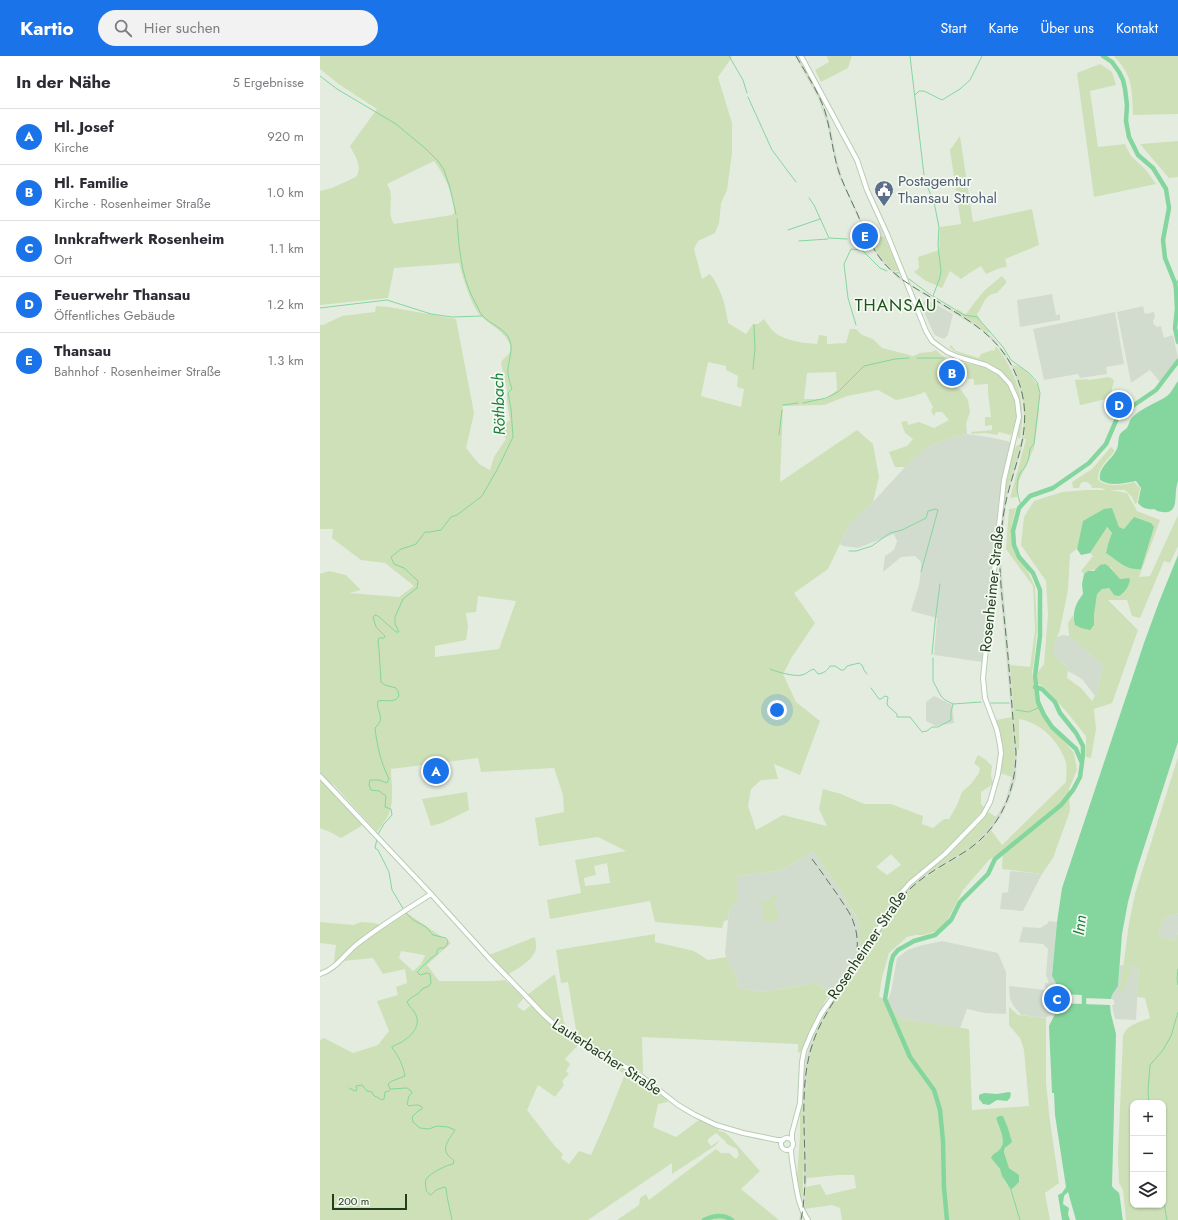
<!DOCTYPE html>
<html lang="de">
<meta charset="utf-8">
<style>
:root{--surface:#fff;--page:#f2f2f3;--text:#2b2b33;--muted:#7c7c81;--line:#e1e1e2;--accent:#1a73e8}
body{margin:0;font-family:Jost,sans-serif;background:var(--page);color:var(--text)}
.controls{position:absolute;right:12px;bottom:12px;display:grid;overflow:hidden;border-radius:8px;box-shadow:0 1px 3px #0004}
.controls button{width:36px;height:36px;display:grid;place-items:center;padding:0;border:0;border-bottom:1px solid var(--line);background:var(--surface);color:var(--text);font:20px sans-serif}
.scale{position:absolute;left:12px;bottom:10px;width:75px;box-sizing:border-box;padding-left:4px;border:2px solid #233e1f;border-top:0;font-size:11px;line-height:14px;white-space:nowrap;color:#233e1f;-webkit-text-stroke:3px #f4f9f1;paint-order:stroke}
.you{position:absolute;left:457px;top:654px;width:14px;height:14px;margin:-10px;border:3px solid #fff;border-radius:50%;background:#1a73e8;box-shadow:0 0 0 6px #1a73e833}
.badge{display:grid;place-items:center;width:26px;height:26px;border-radius:50%;background:var(--accent);color:#fff;font-size:13px;font-weight:700}
.pin{position:absolute;translate:-50% -50%;border:2px solid #fff;box-shadow:0 1px 4px #0006}
.list{margin:0;padding:0;list-style:none}
h2{display:flex;justify-content:space-between;align-items:center;height:52px;margin:0;padding:0 16px;font-size:17px}
h2 small{font-size:13px;font-weight:400;color:var(--muted)}
.list li{display:grid;grid-template-columns:26px 1fr auto;gap:12px;align-items:center;box-sizing:border-box;height:56px;padding:0 16px;border-top:1px solid var(--line)}
.list b{display:block;font-size:15px;white-space:nowrap}
.list p{margin:0;font-size:13px;white-space:nowrap;color:var(--muted)}
.list em{font-size:13px;font-style:normal;color:var(--muted)}
.icon{flex:none;width:22px;height:22px;fill:none;stroke:currentColor;stroke-width:2;stroke-linecap:round;stroke-linejoin:round}
.map{position:relative;flex:none;width:858px;height:1164px;overflow:hidden}
header{display:flex;align-items:center;gap:24px;box-sizing:border-box;height:56px;padding:0 20px;background:var(--accent);color:#fff}
header strong{font-size:19px}
nav{display:flex;gap:22px;margin-inline-start:auto;font-size:14px}
.search{width:280px;height:36px;background:var(--page);display:flex;align-items:center;gap:10px;box-sizing:border-box;padding:0 14px;border-radius:22px;color:var(--muted);font-size:15px}
main{display:flex}
aside{flex:1;background:var(--surface)}
.map>svg:first-child{display:block}
.built{fill:#d2dcce}
.green{fill:#cee0b7;fill-rule:evenodd}
.water{fill:#84d69e}
.lines{fill:none;stroke-linecap:round;stroke-linejoin:round}
.stream{stroke:#84d69e;stroke-width:1}
.river{stroke:#84d69e;stroke-width:4.5}
.secondary-casing{stroke:#b8cdb3;stroke-width:6}
.secondary{stroke:#fff;stroke-width:4}
.rail{stroke:#5d7a5a;stroke-width:1;stroke-dasharray:8 4;stroke-linecap:butt}
.labels{text-anchor:middle;stroke-width:3.5;stroke-linejoin:round;paint-order:stroke}
.service-label{font-size:15px;fill:#4e5e75;stroke:#f4f9f1;text-anchor:start}
.street-label{font-size:15px;fill:#233e1f;stroke:#f4f9f1}
.water-label{font-size:16px;font-style:italic;fill:#157f38;stroke:#f4f9f1}
.quarter-label{font-size:17px;letter-spacing:1px;fill:#1e521a;stroke:#f4f9f1}
</style>
<header>
<strong>Kartio</strong>
<div class="search"><svg class="icon" aria-label="search" viewBox="0 0 24 24"><circle cx="10" cy="10" r="6"/><path d="M15 15l6 6"/></svg>Hier suchen</div>
<nav><a>Start</a><a>Karte</a><a>Über uns</a><a>Kontakt</a></nav>
</header>
<main>
<aside>
<h2>In der Nähe<small>5 Ergebnisse</small></h2>
<ul class="list">
<li><span class="badge">A</span><div><b>Hl. Josef</b><p>Kirche</p></div><em>920 m</em></li>
<li><span class="badge">B</span><div><b>Hl. Familie</b><p>Kirche · Rosenheimer Straße</p></div><em>1.0 km</em></li>
<li><span class="badge">C</span><div><b>Innkraftwerk Rosenheim</b><p>Ort</p></div><em>1.1 km</em></li>
<li><span class="badge">D</span><div><b>Feuerwehr Thansau</b><p>Öffentliches Gebäude</p></div><em>1.2 km</em></li>
<li><span class="badge">E</span><div><b>Thansau</b><p>Bahnhof · Rosenheimer Straße</p></div><em>1.3 km</em></li>
</ul>
</aside>
<div class="map">
<svg width="858" height="1164" viewBox="0 0 858 1164">
<rect width="100%" height="100%" fill="#e4ece0"/>
<g class="built">
<polygon points="475,0 477,0 500,41 509,64 517,104 523,125 550,183 559,199 579,220 597,233 657,268 672,281 687,300 696,315 702,335 704,346 706,363 704,383 701,396 687,441 681,494 682,519 697,694 696,722 689,744 681,760 668,778 648,795 606,820 595,830 580,845 536,917 508,957 500,970 490,998 486,1031 487,1122 482,1164 479,1164 482,1149 484,1132 483,1027 486,1002 490,990 499,967 516,940 543,902 578,843 584,836 603,820 646,793 659,783 680,755 685,746 692,721 695,702 694,689 679,520 679,494 685,441 701,387 704,362 703,346 697,325 692,311 676,288 663,275 655,270 579,223 562,206 552,192 518,118 508,71 498,42"/>
<polygon points="732,238 736,259 740,258 740,264 700,271 697,244"/>
<polygon points="606,243 633,258 628,279 624,283 615,279 613,276 601,249"/>
<polygon points="823,250 825,258 834,256 835,261 833,265 834,269 836,269 836,271 841,270 844,282 853,279 858,302 840,326 830,314 811,327 797,256"/>
<polygon points="795,256 804,308 786,311 787,318 760,322 758,318 724,324 713,273"/>
<polygon points="647,378 674,382 691,386 679,441 662,606 614,599 617,562 591,555 599,529 601,514 601,506 595,500 581,501 563,516 565,500 574,494 577,485 574,478 538,492 523,490 520,488 530,467 553,446 585,411 607,391 636,380"/>
<polygon points="743,579 749,580 783,609 778,635 775,640 762,623 748,615 748,612 734,599 734,589 737,581"/>
<polygon points="614,640 632,649 634,667 616,670 606,665 606,646"/>
<polygon points="493,795 525,841 526,845 539,865 541,880 541,892 542,895 509,938 497,927 442,936 418,932 417,921 406,901 405,897 409,854 417,845 417,820 462,814"/>
<polygon points="690,815 722,818 703,855 680,853 682,837 688,836"/>
<polygon points="858,857 858,876 855,885 838,879 843,863"/>
<polygon points="729,865 737,866 732,920 738,931 739,938 736,956 734,960 729,959 726,962 701,959 693,949 690,943 689,930 725,934 725,927 729,927 726,919 728,893 723,888 699,886 703,871 720,872 727,868"/>
<polygon points="622,885 678,897 686,916 686,958 665,957 647,953 640,972 581,963 567,946 571,936 577,902 588,894 599,890"/>
<polygon points="800,909 819,911 816,964 795,963 792,949 794,949 794,944 791,943 792,939 798,930"/>
</g>
<g class="green">
<path d="M 0,0 L 411,0 L 412,1 L 398,21 L 412,67 L 412,97 L 407,134 L 401,147 L 399,167 L 395,177 L 378,185 L 374,193 L 382,223 L 390,218 C 401,232 406,250 408,267 L 426,278 L 433,268 L 438,268 L 444,263 C 447,267 450,272 454,276 C 465,285 484,287 497,288 L 499,279 L 507,280 L 507,288 L 526,287 L 530,273 L 536,273 L 542,279 L 553,283 L 562,292 L 593,300 L 600,297 L 611,296 L 616,294 C 628,309 657,306 673,315 C 680,319 685,326 690,332 C 700,347 697,364 691,379 L 679,376 L 677,379 L 666,377 L 652,378 L 651,376 L 672,374 L 672,369 L 665,370 L 665,361 L 671,361 L 668,337 L 668,328 L 654,329 L 654,323 L 648,323 L 647,318 L 646,318 L 645,312 L 621,313 L 619,316 L 620,320 L 641,334 L 648,344 L 650,356 L 646,368 L 647,378 L 636,380 L 607,391 L 585,411 L 575,411 L 569,396 L 587,390 L 593,383 L 585,377 L 581,366 L 587,365 L 588,369 L 599,366 L 614,372 L 629,364 L 622,356 L 616,356 L 614,360 L 611,355 L 613,351 L 605,336 L 594,340 L 576,344 L 558,334 L 527,340 L 504,349 L 463,350 L 460,426 L 537,374 L 553,388 L 559,421 L 553,446 L 530,467 L 508,513 L 474,537 L 495,567 L 472,601 L 463,618 L 476,646 L 500,665 L 480,719 L 454,708 L 458,723 L 441,724 L 431,733 L 428,750 L 436,774 L 463,759 L 507,770 L 499,753 L 503,733 L 521,738 L 544,748 L 571,748 L 603,760 L 602,768 L 613,772 L 624,763 L 629,763 L 637,749 L 642,736 L 651,728 L 659,717 L 660,712 L 654,707 L 658,699 L 666,704 L 672,710 L 671,720 L 673,728 L 661,736 L 661,748 L 665,752 L 631,789 L 588,826 L 578,836 L 542,895 C 539,889 541,875 539,866 C 536,857 527,850 525,841 L 493,795 L 462,814 L 417,820 L 417,845 L 409,854 L 408,864 L 404,865 L 402,872 L 335,866 L 330,845 L 230,863 L 227,844 L 261,837 L 255,804 L 306,795 L 278,781 L 219,790 L 215,762 L 244,756 L 243,739 L 234,712 L 161,716 L 158,702 L 71,713 C 71,728 75,745 68,760 C 65,766 60,771 57,776 L 13,728 L 10,733 L 43,769 L 21,782 L 10,776 L 0,772 L 0,518 L 9,515 L 26,519 L 41,534 L 29,537 L 79,541 L 94,530 L 65,507 L 41,504 L 12,482 L 13,473 L 0,473 L 0,269 L 3,269 L 22,260 L 55,256 L 56,250 L 69,251 L 136,263 L 154,357 L 146,392 L 159,408 L 170,414 L 174,401 L 186,383 L 178,373 L 190,364 L 187,347 L 187,334 L 181,307 C 183,302 189,299 190,295 C 193,280 170,269 162,261 C 151,251 143,221 139,207 L 74,212 L 68,242 L 0,249 L 0,135 L 12,132 L 36,121 C 43,109 35,101 30,90 L 57,53 L 20,29 L 0,13 ZM 114,105 C 124,118 135,141 134,157 L 132,159 L 74,168 C 67,158 73,145 70,134 C 69,132 68,130 67,128 ZM 388,306 L 406,310 L 406,314 L 418,320 L 417,331 L 424,333 L 421,351 L 381,340 ZM 516,316 L 517,334 L 506,343 L 484,343 L 487,317 ZM 158,540 L 196,545 L 179,593 L 115,601 L 115,590 L 146,584 L 148,571 L 146,557 L 156,556 ZM 571,798 L 581,809 L 567,819 L 556,811 ZM 287,807 L 290,827 L 265,830 L 264,822 L 276,819 L 274,810 Z"/>
<polygon points="507,0 532,0 528,12 501,26 495,14 509,6"/>
<path d="M 794,0 L 858,0 L 858,58 L 813,59 C 812,33 813,20 794,0 Z"/>
<polygon points="780,8 792,16 796,29 770,35 778,91 805,88 811,100 826,114 836,128 774,141 757,17"/>
<polygon points="640,80 653,166 712,153 719,189 685,203 687,211 680,212 666,218 661,210 651,216 641,223 630,215 622,232 606,225 594,216 599,212 598,201 619,194 620,171 641,168 630,94"/>
<polygon points="858,85 858,121 849,122 820,88"/>
<polygon points="565,180 565,182 579,215 574,215 559,199 550,183"/>
<path d="M 682,220 L 686,225 L 686,227 L 677,237 C 663,239 665,248 657,258 L 663,269 L 671,276 L 667,277 L 657,268 L 636,256 L 637,253 L 645,258 L 647,257 L 654,247 L 665,234 Z"/>
<path d="M 631,289 L 636,295 L 659,302 L 661,298 L 672,294 L 674,295 L 676,290 C 698,319 707,347 700,383 L 698,382 L 697,379 C 705,344 697,319 663,306 C 650,301 639,300 629,291 Z"/>
<path d="M 693,309 L 700,311 L 709,318 L 719,331 L 719,355 L 714,392 L 699,425 L 697,441 L 690,442 L 706,383 L 704,383 C 706,355 704,334 693,309 Z"/>
<polygon points="789,321 794,324 790,342 761,349 760,349 755,324 766,323 769,324"/>
<polygon points="701,387 685,441 684,441 691,400 696,390"/>
<path d="M 791,391 L 795,395 C 788,403 777,413 778,424 C 788,432 803,429 814,426 L 820,432 L 817,447 L 815,448 L 812,441 L 805,434 L 790,434 L 807,437 L 817,455 L 840,464 L 819,521 L 830,520 L 858,459 L 858,490 L 850,507 L 844,505 L 820,562 L 812,560 L 807,544 L 788,544 L 818,574 L 792,647 L 774,653 L 776,673 L 771,702 L 766,701 L 766,680 L 745,654 L 724,631 L 717,627 L 718,616 L 724,608 L 728,559 L 726,525 L 701,489 L 704,461 L 714,445 L 742,436 L 766,434 L 786,434 L 781,432 L 772,432 L 771,429 L 767,426 L 763,426 L 761,427 L 759,432 L 753,432 L 752,426 L 772,413 ZM 792,452 L 799,471 L 804,473 L 820,513 C 806,515 798,505 786,497 L 788,488 L 792,477 L 786,471 L 770,497 L 773,500 L 761,515 L 764,518 C 772,513 782,512 791,511 L 796,519 L 800,523 L 808,522 L 794,539 L 789,532 L 782,532 L 777,538 L 774,559 L 774,569 L 755,569 L 753,559 L 748,567 L 749,580 L 783,609 L 778,635 L 772,645 L 761,632 L 747,622 L 748,612 L 734,599 L 734,589 L 740,573 L 748,534 L 750,498 L 757,493 L 763,466 Z"/>
<path d="M 696,452 L 692,467 L 691,479 L 693,491 L 697,501 L 706,511 L 715,531 L 717,574 L 714,605 L 712,617 L 716,645 L 733,672 L 754,697 L 757,714 L 749,733 L 750,755 L 733,802 L 722,818 L 682,813 L 683,795 L 669,804 L 643,834 L 627,865 L 616,875 L 604,879 L 596,879 L 587,881 L 569,897 L 562,921 L 559,940 L 567,946 L 581,963 L 649,973 L 652,1054 L 709,1050 L 704,994 L 700,982 L 689,969 L 689,951 L 698,959 L 726,962 L 726,1027 L 730,1065 L 739,1127 L 725,1137 L 730,1164 L 522,1164 L 520,1152 L 512,1149 L 484,1153 L 486,1131 L 500,1128 L 506,1139 L 536,1132 L 534,1119 L 518,1119 L 487,1122 C 487,1102 486,1082 486,1061 C 486,1030 486,998 500,970 C 512,946 530,926 544,904 C 559,879 573,849 595,829 C 619,809 651,799 671,774 L 682,789 L 746,726 C 746,720 747,712 746,707 C 740,686 720,666 699,663 L 699,693 L 697,694 L 690,609 L 710,611 L 715,574 L 713,530 L 686,493 L 689,453 ZM 679,1060 L 683,1060 L 691,1081 L 684,1096 L 689,1112 L 699,1119 L 692,1134 L 685,1126 L 680,1113 L 671,1102 C 673,1098 677,1097 680,1093 C 687,1085 679,1072 676,1062 Z"/>
<polygon points="692,661 695,702 692,721 680,717 682,690 676,664"/>
<path d="M 858,701 L 858,857 L 843,863 L 838,879 L 855,885 L 858,876 L 858,1164 L 806,1164 L 803,1134 L 799,1127 L 798,1098 L 803,981 C 805,969 820,966 830,962 L 825,942 L 817,941 L 819,911 L 809,910 L 811,918 L 801,938 L 798,938 L 801,927 L 809,867 L 815,838 ZM 813,1047 L 843,1047 L 843,1149 L 813,1149 Z"/>
<polygon points="147,736 149,754 122,767 111,770 102,743"/>
<polygon points="667,755 676,761 659,783 653,789 603,820 630,796"/>
<polygon points="452,840 457,840 457,841 454,845 455,850 458,855 457,866 444,865 442,845 452,844"/>
<path d="M 87,857 L 131,887 L 107,909 L 119,925 L 173,925 L 185,924 L 204,942 L 197,950 L 204,955 L 211,949 L 232,970 L 260,987 L 245,1003 L 250,1008 L 246,1015 L 249,1018 L 242,1025 L 244,1029 L 235,1041 L 218,1029 L 207,1054 L 234,1089 L 243,1098 L 241,1102 L 249,1108 L 259,1095 L 271,1099 L 287,1063 L 305,1018 L 285,1007 L 286,1005 L 289,1007 L 290,1004 C 305,1013 339,1033 348,1046 L 338,1048 L 333,1071 L 356,1081 L 379,1064 L 398,1071 L 399,1075 L 404,1076 L 410,1081 L 440,1115 L 421,1133 L 459,1164 L 297,1164 L 319,1149 L 320,1142 L 326,1138 L 329,1144 L 396,1093 L 401,1097 L 409,1097 L 416,1103 L 419,1099 L 417,1093 L 407,1088 L 405,1085 L 396,1077 L 388,1083 L 388,1086 L 391,1090 L 400,1084 L 395,1090 L 352,1118 L 352,1107 L 268,1164 L 0,1164 L 0,984 L 4,982 L 33,997 L 58,989 L 69,975 L 57,945 L 78,939 L 76,931 L 87,927 L 85,913 L 63,918 L 53,902 L 14,906 L 16,889 L 0,887 L 0,866 L 33,869 L 41,866 L 54,867 L 61,869 L 64,872 ZM 81,895 L 104,899 L 105,900 L 101,908 L 93,915 L 79,902 Z"/>
<polygon points="335,878 335,886 374,895 388,904 406,901 417,921 418,932 442,936 497,927 509,938 490,974 482,995 478,997 478,988 322,981 323,1017 257,980 248,926 241,927 236,894"/>
<path d="M 215,881 C 215,884 217,888 216,891 C 216,903 197,913 187,919 L 169,899 Z"/>
<polygon points="235,918 244,967 245,968 244,971 242,971 232,964 207,939"/>
<polygon points="483,1027 484,1107 482,1149 478,1131 477,1122 480,1080 480,1053"/>
</g>
<g class="water">
<path d="M 858,325 L 858,425 C 857,429 856,432 856,435 C 855,444 857,458 843,456 C 839,456 837,455 834,453 C 827,454 822,452 818,447 L 821,432 L 816,425 C 804,427 790,431 780,424 C 778,413 788,406 794,398 C 800,389 797,389 799,381 C 800,376 804,375 807,372 C 809,369 809,365 811,363 C 816,355 838,346 847,340 C 852,336 854,330 858,325 Z"/>
<path d="M 792,452 L 799,471 L 804,473 L 814,461 L 831,467 L 834,471 L 821,513 C 806,515 798,505 786,497 L 788,488 L 792,477 L 787,471 L 770,497 L 761,499 L 757,493 L 763,465 L 784,453 Z"/>
<polygon points="858,499 858,686 817,813 808,846 802,878 798,930 792,939 791,943 762,942 762,939 739,938 738,931 732,920 737,866 742,832 824,587 839,546"/>
<path d="M 785,508 C 792,512 795,518 800,523 L 808,522 L 810,523 C 809,531 805,536 799,540 L 794,539 L 789,532 L 782,533 L 777,538 L 774,559 L 774,569 L 770,574 L 761,572 L 755,569 C 752,557 755,548 763,538 L 762,528 L 764,518 L 768,515 L 774,515 L 780,509 Z"/>
<path d="M 736,947 L 790,949 L 791,958 L 796,978 L 792,1130 C 794,1134 797,1134 799,1137 C 800,1140 802,1159 803,1164 L 756,1164 L 748,1136 L 744,1140 L 743,1148 L 749,1152 L 748,1158 L 750,1164 L 742,1164 L 738,1139 L 742,1137 L 746,1131 L 735,1059 L 734,1037 L 732,1037 L 729,970 L 736,956 Z"/>
<polygon points="689,1036 691,1037 690,1042 687,1045 677,1044 669,1049 663,1048 659,1043 659,1039 664,1037 677,1038"/>
<path d="M 679,1060 L 683,1060 L 688,1072 L 692,1086 L 685,1092 L 684,1096 L 689,1112 L 699,1119 L 699,1126 L 691,1134 L 682,1120 L 680,1113 L 671,1102 C 673,1097 677,1097 680,1093 C 687,1085 679,1072 676,1062 Z"/>
</g>
<g class="lines">
<g class="stream">
<polyline points="409,0 423,24 427,37"/>
<polyline points="590,0 604,119"/>
<polyline points="0,20 17,33 76,68 106,93 118,105 124,114 130,132 136,158"/>
<polyline points="595,39 599,35 604,35 622,44 640,33 650,24 662,0"/>
<polyline points="428,41 452,94 476,126"/>
<path d="M 604,123 L 614,146 L 619,171 L 618,190 L 621,215 L 620,221 L 613,240 L 644,259 L 657,261 L 683,291 L 691,304 L 709,317 L 717,326 L 720,337 L 714,388 L 710,393 C 709,399 709,405 706,409 C 705,412 702,414 700,417 C 695,428 697,439 701,449"/>
<polyline points="489,142 494,149 509,182 527,183"/>
<polyline points="468,174 500,163"/>
<polyline points="479,185 508,183"/>
<polyline points="576,217 580,217"/>
<polyline points="589,223 612,240"/>
<polyline points="856,231 858,224"/>
<polyline points="0,252 67,244 111,258 132,261 162,260"/>
<polyline points="536,269 528,242 524,208 531,193 542,194 560,212 567,215"/>
<polyline points="597,302 623,302"/>
<polyline points="433,313 435,292 434,269"/>
<polyline points="483,347 506,342 518,336 544,310 575,303 589,302"/>
<polyline points="463,349 478,347"/>
<polyline points="459,379 462,354"/>
<polyline points="529,495 536,495 552,490 570,477 582,474 606,462 608,455 616,453 618,454 601,516"/>
<polyline points="612,598 615,566 620,528"/>
<polyline points="613,602 613,625 621,640 625,644 633,648 661,646"/>
<path d="M 450,613 C 456,616 476,621 482,619 C 487,618 489,614 494,613 L 498,618 C 504,617 507,615 510,610 L 515,610 L 521,614 L 524,614 L 527,610 L 539,607 L 542,609 L 544,614 L 547,618"/>
<polyline points="551,632 559,643 561,643 565,640 568,641 567,647 568,650 577,658 577,661 590,661 602,676 607,675 612,671 618,671 631,664 631,656 633,648"/>
<polyline points="671,647 689,647"/>
<polyline points="696,654 709,656 720,651"/>
<path d="M 58,778 L 64,768 L 72,759 L 71,753 L 65,751 L 66,740 L 59,735 L 51,734 L 49,729 L 50,724 L 59,724 L 67,727 L 69,723 C 61,707 57,690 55,672 C 67,661 55,655 58,645 C 66,643 74,648 79,640 L 78,635 L 76,632 L 65,629 L 61,626 L 59,593 L 58,585 L 59,582 L 64,582 L 65,580 L 56,571 L 53,561 L 55,559 L 58,560 L 76,576 L 79,576 L 75,568 L 75,561 L 83,543 L 97,532 L 98,525 L 84,512 L 74,508 L 71,501 L 81,493 L 91,490 L 96,488 L 105,476 L 110,476 L 121,474 L 131,461 L 137,459 L 162,440 L 178,412 L 193,381 L 191,353 L 188,337 L 192,333 C 190,327 187,318 188,312 C 189,303 193,295 190,285 C 186,272 170,269 162,259 C 159,256 158,251 156,248 C 141,222 139,192 137,163"/>
<polyline points="57,783 55,792 58,794 69,816 72,834 84,854"/>
<path d="M 86,857 L 93,864 L 106,871 L 113,879 L 126,882 L 128,885 L 127,889 L 124,892 L 120,892 L 117,894 L 117,898 L 110,903 L 97,916 L 100,919 L 107,917 L 110,918 L 111,927 L 109,930 L 102,933 C 99,939 91,940 87,946 C 89,951 94,954 96,959 C 100,969 94,977 86,983 C 82,987 76,988 72,991 L 72,992 C 79,1000 83,1010 85,1020 L 72,1025 L 68,1028 L 70,1033 L 87,1032 L 91,1035 L 92,1037 L 89,1040 L 87,1048 L 89,1050 C 94,1049 98,1048 102,1051 L 102,1053 L 98,1055 L 92,1061 L 93,1066 L 100,1072 L 109,1073 L 117,1070 L 128,1071 L 135,1074 C 131,1081 122,1090 127,1098 C 129,1101 132,1102 134,1105 L 133,1108 C 126,1109 111,1117 107,1122 C 105,1125 105,1128 106,1132 C 106,1136 108,1137 111,1139 L 116,1134 L 124,1131 L 126,1132 C 127,1143 130,1153 132,1164"/>
<polyline points="858,913 857,923 858,929"/>
<polyline points="29,1032 35,1035 37,1034 36,1030 42,1029 47,1035 52,1036 54,1040 57,1041 62,1044 64,1043 65,1036 69,1035 70,1034"/>
<polyline points="829,1047 828,1035 830,1009 843,994 851,980 858,956"/>
<polyline points="691,1134 700,1164"/>
<polyline points="843,1141 847,1164"/>
</g>
<g class="river">
<polyline points="783,0 792,6 799,16 803,24 805,33 807,49 806,65 809,81 818,99 833,112 846,133 849,152 843,184 845,202 855,227 856,233 857,253 855,272 858,286"/>
<polyline points="715,631 722,633 735,646 740,657 756,677 763,690 763,699 762,706"/>
<polyline points="764,953 764,937"/>
<path d="M 384,1164 C 394,1159 403,1158 412,1164"/>
<polyline points="627,1164 624,1132 623,1085 620,1054 614,1034 590,1001 565,943 571,907 573,900 578,894 594,885 615,879 631,864 640,846 668,818 675,803 741,749 753,734 760,721 762,707 756,693 732,671 724,659 718,646 715,620 720,580 720,534 713,517 699,501 694,489 693,475 699,452 710,440 733,432 769,407 786,388 798,360 836,334 858,305"/>
</g>
<defs>
<g id="secondary">
<polyline points="0,720 111,838 169,902 224,959 236,970 321,1020 358,1049 375,1059 396,1069 423,1077 457,1084 463,1084"/>
<path d="M 0,918 C 16,913 24,899 36,889 C 60,870 86,854 111,838"/>
<circle cx="467" cy="1088" r="6"/>
<polyline points="472,1084 472,1077 480,1047 482,1006 484,995 491,978 501,958 543,898 581,837 590,827 625,798 663,759 670,746 678,718 681,697 680,689 677,674 665,642 663,622 673,524 684,424 699,361 697,344 690,328 680,317 666,309 638,301 627,296 612,285 606,275 567,178 547,134 537,104 481,0"/>
<path d="M 471,1093 C 471,1101 473,1110 474,1118 C 477,1135 478,1150 488,1164"/>
</g>
</defs>
<use href="#secondary" class="secondary-casing"/>
<use href="#secondary" class="secondary"/>
<g class="rail">
<path d="M 476,0 C 486,17 497,34 504,52 C 510,71 512,91 517,110 C 522,126 530,142 537,157 C 544,174 551,191 563,206 C 575,220 591,230 607,239 C 649,265 686,281 701,333 C 712,373 696,404 687,441 C 683,457 681,475 680,492 C 679,521 683,550 686,579 C 690,618 692,657 696,696 C 696,735 680,773 646,795 C 626,808 604,818 587,836 C 571,853 561,875 549,894 C 534,917 517,938 504,962 C 468,1024 494,1097 481,1164"/>
<path d="M 492,803 C 501,815 509,827 517,838 C 523,848 531,857 534,868 C 539,881 538,900 533,913"/>
</g>
</g>
<defs>
<symbol id="civic-pin" viewBox="-11 -11 22 30"><path d="M0 17L-7.5 6A9.5 9.5 0 1 1 7.5 6Z" fill="#5c6f8a" stroke="#f4f9f1"/><path d="M-.6-6.5H3V-4.5H.6V-3L4-1V1h2V6H-6V1h2V-1L-.6-3ZM-1.2 2.5V6h2.4V2.5Z" fill="#fff"/></symbol>
</defs>
<g fill-rule="evenodd">
<use href="#civic-pin" x="553" y="123" width="22" height="30"/>
</g>
<g class="labels">
<g class="service-label">
<text x="578" y="130">Postagentur<tspan x="578" dy="17">Thansau Strohal</tspan></text>
</g>
<g class="street-label">
<text transform="translate(672 533) rotate(-84)" y="5">Rosenheimer Straße</text>
<text transform="translate(547 889) rotate(-56)" y="5">Rosenheimer Straße</text>
<text transform="translate(287 1001) rotate(33)" y="5">Lauterbacher Straße</text>
</g>
<g class="water-label">
<text transform="translate(178 348) rotate(-92)" y="6">Röthbach</text>
<text transform="translate(759 869) rotate(-83)" y="6">Inn</text>
</g>
<g class="quarter-label">
<text x="576" y="255">THANSAU</text>
</g>
</g>
</svg>
<div class="controls">
<button>+</button>
<button>−</button>
<button><svg class="icon" aria-label="layers" viewBox="0 0 24 24"><path d="M12 4l9 5-9 5-9-5zM3 14l9 5 9-5"/></svg></button>
</div>
<div class="scale">200 m</div>
<div class="you"></div>
<div class="pin badge" style="left:116px;top:715px">A</div>
<div class="pin badge" style="left:632px;top:317px">B</div>
<div class="pin badge" style="left:737px;top:943px">C</div>
<div class="pin badge" style="left:799px;top:349px">D</div>
<div class="pin badge" style="left:545px;top:180px">E</div>
</div>
</main>
